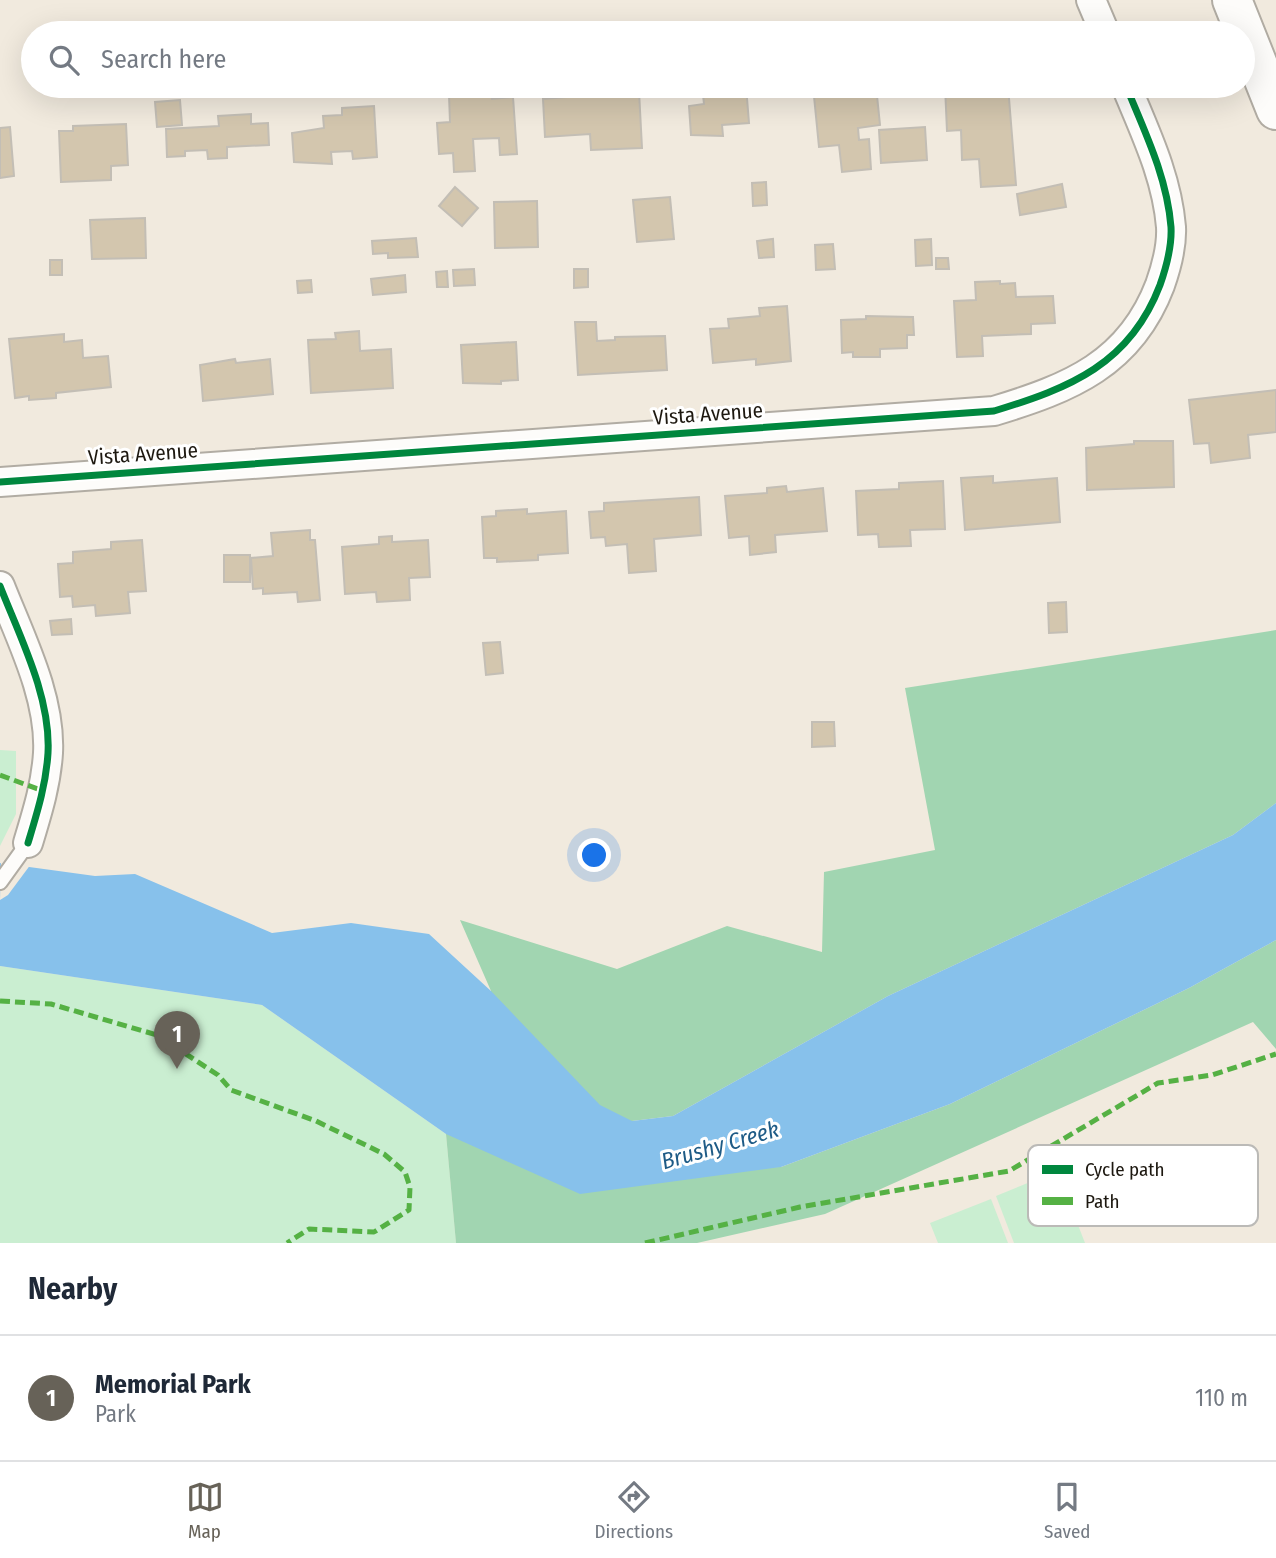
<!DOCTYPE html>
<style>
:root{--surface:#fff;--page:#f2f2f3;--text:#1f2937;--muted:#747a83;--line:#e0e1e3;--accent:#676258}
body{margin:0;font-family:"Fira Sans Condensed",sans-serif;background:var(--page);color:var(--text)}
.you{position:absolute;left:595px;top:856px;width:24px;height:24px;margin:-18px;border:5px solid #fff;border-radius:50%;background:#1a73e8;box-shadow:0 0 0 10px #1a73e833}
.badge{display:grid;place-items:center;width:46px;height:46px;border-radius:50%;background:var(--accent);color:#fff;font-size:23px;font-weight:700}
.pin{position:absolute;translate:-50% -58px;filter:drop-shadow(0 2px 4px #0008)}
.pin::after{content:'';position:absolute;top:37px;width:24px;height:21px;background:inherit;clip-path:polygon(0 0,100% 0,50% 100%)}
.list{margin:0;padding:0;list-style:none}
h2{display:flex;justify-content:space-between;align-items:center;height:91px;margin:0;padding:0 28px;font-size:30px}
h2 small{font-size:23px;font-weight:400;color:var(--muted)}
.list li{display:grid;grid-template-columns:46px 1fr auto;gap:21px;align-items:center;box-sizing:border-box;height:126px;padding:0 28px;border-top:2px solid var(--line)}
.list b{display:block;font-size:26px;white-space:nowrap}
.list p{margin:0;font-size:23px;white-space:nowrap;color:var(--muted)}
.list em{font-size:23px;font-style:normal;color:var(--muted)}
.icon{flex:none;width:38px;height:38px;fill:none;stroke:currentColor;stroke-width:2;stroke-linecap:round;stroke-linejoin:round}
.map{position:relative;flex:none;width:1276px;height:1243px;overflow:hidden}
.search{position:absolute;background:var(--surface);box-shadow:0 7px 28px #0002;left:21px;right:21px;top:21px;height:77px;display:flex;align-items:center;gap:18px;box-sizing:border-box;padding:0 24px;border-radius:38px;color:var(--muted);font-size:26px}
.sheet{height:217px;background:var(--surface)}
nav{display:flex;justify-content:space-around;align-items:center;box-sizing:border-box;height:98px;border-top:2px solid var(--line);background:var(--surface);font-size:19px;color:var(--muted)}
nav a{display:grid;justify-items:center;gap:4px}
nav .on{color:var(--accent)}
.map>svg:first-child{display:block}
.green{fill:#caeed1}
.forest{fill:#a1d5b1}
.water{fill:#87c1eb}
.pier{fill:#f1eade}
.building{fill:#d3c6ae;stroke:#c3beb5;stroke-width:2}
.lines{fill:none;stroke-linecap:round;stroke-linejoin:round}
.service-casing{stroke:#b1aca3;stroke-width:18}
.minor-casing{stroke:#b1aca3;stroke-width:32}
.secondary-casing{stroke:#b1aca3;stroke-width:42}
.service{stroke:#fdfcfa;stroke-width:14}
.minor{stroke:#fdfcfa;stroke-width:28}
.secondary{stroke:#fdfcfa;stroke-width:38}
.quiet{stroke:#55b144;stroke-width:5;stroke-dasharray:10 5;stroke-linecap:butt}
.cycleway-casing{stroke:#fff;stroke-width:11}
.cycleway{stroke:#00873e;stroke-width:7}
.labels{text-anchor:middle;stroke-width:6;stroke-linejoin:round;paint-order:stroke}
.street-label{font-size:21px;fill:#1d1810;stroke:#fff}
.water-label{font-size:23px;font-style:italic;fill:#1e5b86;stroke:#fff}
.key{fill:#fff;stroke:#bbbab7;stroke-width:2}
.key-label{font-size:19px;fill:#1d1810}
</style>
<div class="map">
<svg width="1276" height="1243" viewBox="0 0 1276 1243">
<rect width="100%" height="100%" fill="#f1eade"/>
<g class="green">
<polygon points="0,750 16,751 16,814 0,846"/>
<polygon points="0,966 262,1005 446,1134 456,1243 0,1243"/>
<polygon points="1057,1171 1085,1243 1014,1243 996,1196"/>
<polygon points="991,1199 1008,1243 938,1243 930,1223"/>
</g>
<polygon class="forest" points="1276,630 1276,803 1233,835 888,996 673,1116 632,1121 527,1170 781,1167 950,1104 1189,988 1276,940 1276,1049 1253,1022 825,1214 697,1243 456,1243 446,1134 491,991 460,920 617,969 727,926 822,952 824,872 935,850 905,688"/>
<polygon class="water" points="1276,803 1276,940 1189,988 950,1104 781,1167 580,1194 446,1134 262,1005 0,966 0,863 95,876 135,874 272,933 351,923 429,934 491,991 600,1105 632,1121 673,1116 888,996 1233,835"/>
<polygon class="pier" points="1,860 31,864 8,895 0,900"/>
<g class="building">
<polygon points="702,86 746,86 749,123 722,125 723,136 691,135 689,106 704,104"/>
<polygon points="813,86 833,86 834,89 847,86 876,86 880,125 858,128 859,140 869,139 871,169 842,172 839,145 819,147"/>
<polygon points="945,86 1008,86 1016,185 981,187 979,159 962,160 961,130 947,131"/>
<polygon points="639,91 642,148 591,150 590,134 545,137 543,99"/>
<polygon points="485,92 491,94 492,99 513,97 517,154 500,155 499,138 473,139 475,171 454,172 453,153 439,154 437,123 450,122 449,95"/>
<polygon points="180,100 182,125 157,127 155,102"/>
<polygon points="374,106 377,157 353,159 352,151 331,152 332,164 294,162 292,133 324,128 323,116 342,115 342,108"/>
<polygon points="251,114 251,124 268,123 269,145 227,147 227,158 208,159 207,150 185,151 185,156 167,157 166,129 219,126 218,116"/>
<polygon points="126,124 128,165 111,166 111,180 61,182 59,131 73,131 73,126"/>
<polygon points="10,127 14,176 0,178 0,128"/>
<polygon points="925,127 927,160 881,163 879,130"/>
<polygon points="766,182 767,205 753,206 752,183"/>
<polygon points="1062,184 1066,207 1020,215 1017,194"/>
<polygon points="455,187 478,208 462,226 439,206"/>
<polygon points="670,197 674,239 637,242 633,200"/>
<polygon points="537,201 538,247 495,248 494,202"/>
<polygon points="145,218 146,258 92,259 90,220"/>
<polygon points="416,238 418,257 388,258 388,253 373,254 372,241"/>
<polygon points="773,239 774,257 759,258 757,241"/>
<polygon points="931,239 932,265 916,266 915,240"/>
<polygon points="833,244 835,269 816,270 815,245"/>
<polygon points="936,258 948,258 949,269 936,269"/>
<rect x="50" y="260" width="12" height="15"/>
<polygon points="474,269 475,285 454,286 453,270"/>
<polygon points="574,269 588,269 588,287 574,288"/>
<polygon points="447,271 448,287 437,287 436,272"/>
<polygon points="405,275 406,292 373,295 371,279"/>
<polygon points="311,280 312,292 298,293 297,281"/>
<polygon points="1000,281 1000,284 1015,283 1016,297 1053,296 1055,323 1031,324 1031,334 982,336 983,356 957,357 954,301 976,300 975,282"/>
<polygon points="787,306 791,361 756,365 756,359 713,363 710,329 729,328 728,319 760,316 759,308"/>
<polygon points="866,316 913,317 914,335 907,335 907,348 880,349 880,357 853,357 853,352 842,353 841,320 866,319"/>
<polygon points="575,322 596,322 597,341 615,340 615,337 665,336 667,370 578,375"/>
<polygon points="359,331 360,351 391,349 393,388 311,393 308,340 336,339 335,333"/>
<polygon points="64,334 64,342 82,340 83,358 108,356 111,387 56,393 56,398 29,400 29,396 15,398 9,339"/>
<polygon points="516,342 518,380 501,381 501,384 463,383 461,345"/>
<polygon points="235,359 236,363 270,359 273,394 203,401 200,365"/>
<polygon points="1276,390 1276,432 1248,435 1250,458 1211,463 1209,443 1194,444 1189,400"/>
<polygon points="1134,441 1173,441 1174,487 1087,490 1086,448 1134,444"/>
<polygon points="993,476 993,483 1057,478 1060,522 965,530 961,478"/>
<polygon points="943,481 945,529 910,530 911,546 879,547 878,534 858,535 856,491 899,489 899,483"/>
<polygon points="786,486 787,492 823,488 827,531 775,535 776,552 750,555 749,536 729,538 725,496 767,493 767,488"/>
<polygon points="699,497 701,535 654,539 656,571 629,573 627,544 606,546 605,537 591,538 589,512 604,511 604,503"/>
<polygon points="527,509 527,514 566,511 568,553 538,555 538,560 497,562 497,558 484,558 482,517 496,516 496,511"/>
<polygon points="310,530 310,540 315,540 320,600 298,602 297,592 263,594 263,588 253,589 251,558 273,556 271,533"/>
<polygon points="392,536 392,542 428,540 430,577 409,578 410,600 377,602 376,592 345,594 342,547 379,544 379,537"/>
<polygon points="142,540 146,591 128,592 130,613 96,616 95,605 73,607 72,596 60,597 58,564 73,563 73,552 111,549 111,542"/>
<rect x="224" y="555" width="26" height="27"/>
<polygon points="1066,602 1067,632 1049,633 1048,603"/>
<polygon points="71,619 72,634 52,635 50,621"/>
<polygon points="500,642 503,673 486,675 483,643"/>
<polygon points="812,722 834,722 835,746 812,747"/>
</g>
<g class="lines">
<defs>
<polyline id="service" points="0,882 28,843"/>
<g id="minor">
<polyline points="1091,0 1105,33"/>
<path d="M 0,482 L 994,411 C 1070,388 1130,364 1160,285 C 1166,268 1172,246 1171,227 C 1167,177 1145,132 1126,86"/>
<path d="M 0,586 C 20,637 51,697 48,753 C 46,785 37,813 28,843"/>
</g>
<polyline id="secondary" points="1232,0 1276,110"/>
</defs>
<use href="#service" class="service-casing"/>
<use href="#minor" class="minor-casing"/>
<use href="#secondary" class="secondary-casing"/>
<use href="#service" class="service"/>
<use href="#minor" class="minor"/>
<use href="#secondary" class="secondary"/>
<g class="quiet">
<polyline points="0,775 43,791"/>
<polyline points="0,1001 51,1004 157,1035 218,1075 231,1090 316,1121 384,1154 405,1172 410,1187 409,1210 374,1232 309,1229 287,1243"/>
<polyline points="645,1243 800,1207 1009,1171 1158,1083 1212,1075 1276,1054"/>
</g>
<defs>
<g id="cycleway">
<path d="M 0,482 L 994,411 C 1070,388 1130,364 1160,285 C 1166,268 1172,246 1171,227 C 1167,177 1145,132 1126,86"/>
<path d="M 0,586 C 20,637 51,697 48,753 C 46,785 37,813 28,843"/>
</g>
</defs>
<use href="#cycleway" class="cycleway-casing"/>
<use href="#cycleway" class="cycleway"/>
</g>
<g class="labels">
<g class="street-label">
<text transform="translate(708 414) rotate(-4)" y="7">Vista Avenue</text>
<text transform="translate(143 454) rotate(-4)" y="7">Vista Avenue</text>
</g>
<g class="water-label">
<text transform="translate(720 1145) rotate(-16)" y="8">Brushy Creek</text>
</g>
</g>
<rect x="1028" y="1145" width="230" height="81" rx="10" class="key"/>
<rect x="1042" y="1165" width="31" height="9" fill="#00873e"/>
<rect x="1042" y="1197" width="31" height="8" fill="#55b144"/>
<g class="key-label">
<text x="1085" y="1176">Cycle path</text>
<text x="1085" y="1208">Path</text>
</g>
</svg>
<div class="you"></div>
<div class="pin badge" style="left:177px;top:1069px">1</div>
<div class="search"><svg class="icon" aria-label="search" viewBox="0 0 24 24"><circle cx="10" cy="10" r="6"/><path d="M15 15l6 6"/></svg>Search here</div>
</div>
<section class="sheet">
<h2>Nearby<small></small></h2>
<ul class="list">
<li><span class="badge">1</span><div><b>Memorial Park</b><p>Park</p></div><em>110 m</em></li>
</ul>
</section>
<nav>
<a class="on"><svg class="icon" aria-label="map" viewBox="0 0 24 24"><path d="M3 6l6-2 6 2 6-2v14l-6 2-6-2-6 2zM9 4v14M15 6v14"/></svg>Map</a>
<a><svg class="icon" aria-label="directions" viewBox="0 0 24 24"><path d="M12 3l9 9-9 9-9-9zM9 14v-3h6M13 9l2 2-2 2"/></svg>Directions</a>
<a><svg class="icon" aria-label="saved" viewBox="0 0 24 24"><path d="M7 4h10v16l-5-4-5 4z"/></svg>Saved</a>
</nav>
